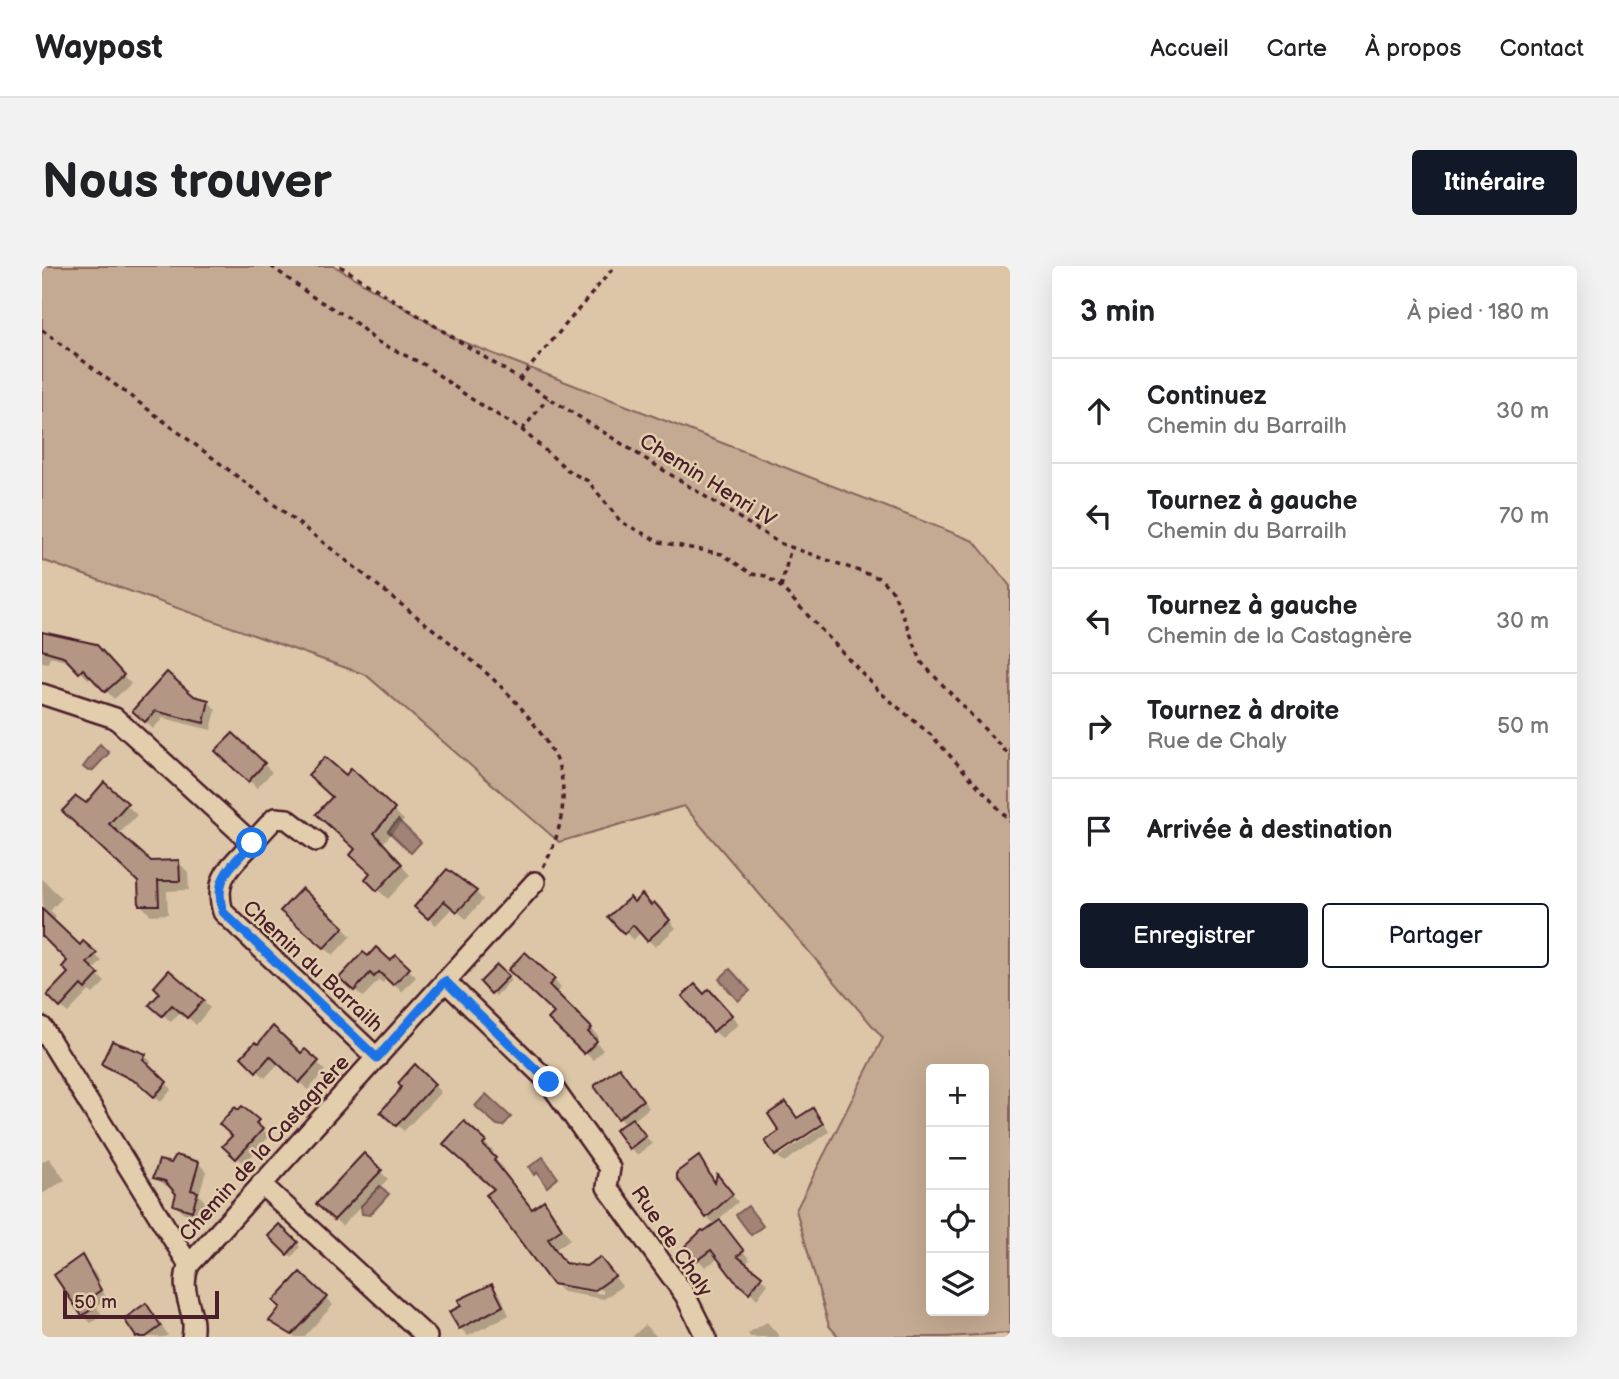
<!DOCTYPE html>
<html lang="fr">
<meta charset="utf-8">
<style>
:root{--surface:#fff;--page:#f2f2f2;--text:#202124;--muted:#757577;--line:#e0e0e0;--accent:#111827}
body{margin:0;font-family:"Balsamiq Sans",sans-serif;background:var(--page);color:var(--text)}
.controls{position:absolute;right:21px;bottom:21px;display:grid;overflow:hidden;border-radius:7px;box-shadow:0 7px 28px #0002}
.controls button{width:63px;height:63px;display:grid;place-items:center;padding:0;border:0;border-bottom:2px solid var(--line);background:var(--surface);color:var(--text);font:35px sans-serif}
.scale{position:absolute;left:21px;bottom:18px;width:156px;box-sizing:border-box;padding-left:7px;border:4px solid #4a1f2b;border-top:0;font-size:19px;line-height:24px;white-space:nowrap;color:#4a1f2b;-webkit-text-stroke:5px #e2cdac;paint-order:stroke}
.stop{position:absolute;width:21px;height:21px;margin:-16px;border:5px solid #1a73e8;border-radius:50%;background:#fff}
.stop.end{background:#1a73e8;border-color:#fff;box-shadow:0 2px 7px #0008}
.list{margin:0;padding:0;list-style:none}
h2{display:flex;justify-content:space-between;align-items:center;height:91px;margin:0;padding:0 28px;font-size:30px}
h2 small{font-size:23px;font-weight:400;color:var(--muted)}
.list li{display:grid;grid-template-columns:46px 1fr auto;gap:21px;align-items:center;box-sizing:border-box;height:105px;padding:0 28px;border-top:2px solid var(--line)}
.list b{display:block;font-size:26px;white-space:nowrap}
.list p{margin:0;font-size:23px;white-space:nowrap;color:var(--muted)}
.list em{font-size:23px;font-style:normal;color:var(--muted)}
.actions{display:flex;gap:14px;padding:21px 28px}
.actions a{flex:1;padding:16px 0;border:2px solid var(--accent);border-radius:7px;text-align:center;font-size:24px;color:var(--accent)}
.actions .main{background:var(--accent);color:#fff}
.icon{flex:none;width:38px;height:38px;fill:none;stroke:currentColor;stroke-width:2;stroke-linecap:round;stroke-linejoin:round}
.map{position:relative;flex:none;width:968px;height:1071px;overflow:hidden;border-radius:7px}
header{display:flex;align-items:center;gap:42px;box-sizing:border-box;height:98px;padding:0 35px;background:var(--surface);border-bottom:2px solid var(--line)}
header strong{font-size:33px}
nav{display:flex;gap:38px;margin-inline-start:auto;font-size:24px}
.intro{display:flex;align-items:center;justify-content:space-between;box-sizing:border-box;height:168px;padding:0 42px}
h1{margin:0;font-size:49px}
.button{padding:18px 32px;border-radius:7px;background:var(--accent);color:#fff;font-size:24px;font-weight:700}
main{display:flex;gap:42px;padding:0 42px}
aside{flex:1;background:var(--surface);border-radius:7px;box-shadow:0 7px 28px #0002}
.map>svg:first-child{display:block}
.green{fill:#c4aa92;stroke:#87645e;stroke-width:2;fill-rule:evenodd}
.water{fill:#a18476;stroke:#7e5c58;stroke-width:2}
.shadow{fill:#0003}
.building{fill:#b39784;stroke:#4a1f2b;stroke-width:2}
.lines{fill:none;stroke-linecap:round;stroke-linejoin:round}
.minor-casing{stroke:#4a1f2b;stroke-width:24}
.path{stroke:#4a1f2b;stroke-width:3.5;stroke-dasharray:5 5;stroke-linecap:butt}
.minor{stroke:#e2cdac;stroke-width:19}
.route{stroke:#1a73e8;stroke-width:9}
.labels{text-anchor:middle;stroke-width:5;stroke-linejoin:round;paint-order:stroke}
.street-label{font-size:21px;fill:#4a1f2b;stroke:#e2cdac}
</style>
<header>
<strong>Waypost</strong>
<nav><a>Accueil</a><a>Carte</a><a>À propos</a><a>Contact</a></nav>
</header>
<div class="intro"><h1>Nous trouver</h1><a class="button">Itinéraire</a></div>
<main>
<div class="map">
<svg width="968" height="1071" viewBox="0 0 968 1071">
<rect width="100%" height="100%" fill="#dcc6a7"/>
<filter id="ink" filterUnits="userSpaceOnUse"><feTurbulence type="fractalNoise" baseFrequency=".0143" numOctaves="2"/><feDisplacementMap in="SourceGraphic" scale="14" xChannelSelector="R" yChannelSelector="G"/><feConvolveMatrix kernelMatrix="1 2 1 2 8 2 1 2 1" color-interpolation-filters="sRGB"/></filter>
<g filter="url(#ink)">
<path class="green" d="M 0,0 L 292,0 L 416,74 L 932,275 L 968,320 L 968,1067 L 905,1071 L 797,1071 L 787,1060 L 754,944 L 841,772 L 642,540 L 517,576 L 324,409 L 0,294 ZM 889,803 L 942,803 L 942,1045 L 889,1045 Z"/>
<g class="water">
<polygon points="58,478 67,487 51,504 46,505 41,501"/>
<polygon points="356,554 379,576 369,587 346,565"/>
<polygon points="688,703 708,725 696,735 677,713"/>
<polygon points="444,828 469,851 461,860 455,859 433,840"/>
<polygon points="501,891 516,912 505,921 495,906 492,909 487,901"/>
<polygon points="338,920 347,928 328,949 320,948 319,940"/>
<polygon points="706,940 721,960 709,969 694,949"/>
</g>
<g class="shadow">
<polygon points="0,368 53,380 89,418 72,433 50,410 46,413 30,397 8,391 6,397 0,396"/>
<polygon points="151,431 167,436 174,444 169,464 121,452 111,463 93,445"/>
<polygon points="191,469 230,506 215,522 176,485"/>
<polygon points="310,505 362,554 340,578 368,609 346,633 335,623 292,531"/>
<polygon points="63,518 95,549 76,569 108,597 136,596 146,606 147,624 125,625 126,648 109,649 99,639 98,617 22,545 44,539"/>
<polygon points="0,613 20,632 8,645 14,651 2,664"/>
<polygon points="434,626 441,634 424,653 411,641 394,659 375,641"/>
<polygon points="610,641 620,646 634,662 613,681 599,666 591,674 569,651"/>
<polygon points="248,653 301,662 309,670 291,689"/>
<polygon points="41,678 60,695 51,704 63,716 51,728 47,725 26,747 7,729 28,707"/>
<polygon points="354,691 374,711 360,726 345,712 341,717 337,714 321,731 300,712 326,693 348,696"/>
<polygon points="455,701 469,714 454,730 440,716"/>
<polygon points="476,712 512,714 519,722 514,728 557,771 553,775 561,784 551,794 509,753 515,747"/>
<polygon points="662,730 675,733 697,758 680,772 672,765"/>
<polygon points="161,735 168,742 154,759 139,745 129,756 110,739"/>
<polygon points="213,778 259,789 263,786 283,804 266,824 237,797 223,812 201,791"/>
<polygon points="103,789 109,796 106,801 130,823 119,836 105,823 61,798"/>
<polygon points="373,801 399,826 362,865 341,846 356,830"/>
<polygon points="584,811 607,842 591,855 610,878 595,889 588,882 584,858 577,852"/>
<polygon points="215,855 227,871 202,898 183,880 192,870"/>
<polygon points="422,857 452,886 449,889 462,902 460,904 491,944 502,936 511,945 528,973 514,983 525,999 545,1002 558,993 580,1020 562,1033 521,1026 515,1021 561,1028 561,1024 511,1016 454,924"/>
<polygon points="783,859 787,866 742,896 736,891"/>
<polygon points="322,890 346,913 300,960 277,938"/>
<polygon points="7,892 23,914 0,928 0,896"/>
<polygon points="657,892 675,917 676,911 696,936 676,954 708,994 702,998 726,1018 715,1033 677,992 663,1001 645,980 673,959 665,951"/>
<polygon points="156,897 164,905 157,929 163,936 158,952 140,946 133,939 136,928 113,912 130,899"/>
<polygon points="237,961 258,981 250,991 228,970"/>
<polygon points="40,991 59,1015 55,1018 65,1032 54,1040 60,1049 49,1057 41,1049"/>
<polygon points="258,1008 291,1039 262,1071 253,1071 238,1060 240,1042"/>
<polygon points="450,1020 458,1028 467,1049 426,1070 418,1062"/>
<polygon points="104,1040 126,1069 123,1071 96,1071"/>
<polygon points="725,1056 738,1071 708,1071 706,1067"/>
<polygon points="603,1059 615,1071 590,1071"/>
</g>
<g class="building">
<polygon points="0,366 54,378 82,409 63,426 41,403 37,407 21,390 0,384"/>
<polygon points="125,406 152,430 167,434 162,457 113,445 103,456 90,445"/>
<polygon points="191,467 223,497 206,516 173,485"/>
<polygon points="283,491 304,509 309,502 353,543 332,567 360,598 335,625 323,613 328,607 308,589 313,583 274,548 290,531 266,509"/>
<polygon points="62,516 86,537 67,558 109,595 137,594 138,615 116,615 117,639 97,639 96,616 20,545 34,530 44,537"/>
<polygon points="405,603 435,625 415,646 402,635 386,653 372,641"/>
<polygon points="260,622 302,661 282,682 238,645"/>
<polygon points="600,628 609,639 612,636 628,654 605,675 591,659 582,668 566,651 588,631 592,636"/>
<polygon points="0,643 38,679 41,675 55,687 45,697 57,708 43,723 39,719 18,742 5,729 26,707 20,701 25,695 0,670"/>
<polygon points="334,681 348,694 354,689 368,702 351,719 337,706 332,711 328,707 312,725 297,712 321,686 326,690"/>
<polygon points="483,686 513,713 507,719 550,762 546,766 555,775 542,788 506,753 512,747 466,704"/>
<polygon points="455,699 467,710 449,728 438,716"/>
<polygon points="127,704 162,734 145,752 130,739 120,750 107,739 118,727 112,721"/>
<polygon points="653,718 662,728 667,723 690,749 671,766 640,730"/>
<polygon points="231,760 259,787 263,783 277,795 257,817 228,790 214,806 199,791 213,776 216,778"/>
<polygon points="70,775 104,788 101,793 125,816 112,831 96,817 59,798"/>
<polygon points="373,798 393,818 354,860 338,846 354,829 359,821 356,817"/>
<polygon points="577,801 601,834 576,853 552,820"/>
<polygon points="744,836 755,852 771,842 781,858 733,890 723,875 737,865 726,848"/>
<polygon points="200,840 217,854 214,857 221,863 194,893 180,880 190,870 177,858 193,841 196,844"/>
<polygon points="590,852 604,870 587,883 573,864"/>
<polygon points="422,855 444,875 441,879 454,892 452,894 490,943 502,934 520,963 506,973 523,997 544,1000 558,991 573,1010 552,1025 510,1018 444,929 452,923 401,878"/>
<polygon points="322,887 340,904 292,954 274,938"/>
<polygon points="134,889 157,896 149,924 156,926 150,945 131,939 134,928 123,915 111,912 117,894 129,897"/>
<polygon points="657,890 673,917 675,908 691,928 664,952 635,912 635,906"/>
<polygon points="678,954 702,985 695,990 720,1010 707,1027 692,1014 669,984 654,995 643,980 660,964 662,965"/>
<polygon points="237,958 256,976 245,989 226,970"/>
<polygon points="40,989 59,1024 48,1032 54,1040 40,1050 12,1009"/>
<polygon points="258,1006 285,1031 250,1069 227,1055 238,1041 231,1035"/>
<polygon points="450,1018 461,1040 417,1063 407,1046 419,1040 416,1034"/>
<polygon points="104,1037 119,1060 104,1071 94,1071 82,1053"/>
</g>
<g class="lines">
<defs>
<g id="minor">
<path d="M 0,428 L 73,452 L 210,577 C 188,602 171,611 181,646 L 335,792"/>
<polyline points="210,577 233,552 245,553 274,575"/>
<polyline points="403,715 507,816 568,902 565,921 643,1029 664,1071"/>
<polyline points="0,761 147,999"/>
<polyline points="219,918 385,1071"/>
<path d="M 150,1071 C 156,1045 135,1027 147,999 L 493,616"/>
</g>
</defs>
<use href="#minor" class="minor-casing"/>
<g class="path">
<polyline points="229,0 271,31 309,53 334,75 383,99 428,132 480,164 528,206 546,215 579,256 618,276 680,288 710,308 724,310 739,321 839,427 889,469 968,555"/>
<polyline points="298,0 737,277 837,312 851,325 880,397 968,490"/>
<path d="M 0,64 C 117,152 236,239 350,331 C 408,378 481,425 514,494 C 529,525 518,573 501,601"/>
<polyline points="477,114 573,0"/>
<polyline points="480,164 506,132"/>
<polyline points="739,321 749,281"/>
</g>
<use href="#minor" class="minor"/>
</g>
</g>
<g class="lines" filter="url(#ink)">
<path class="route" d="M 210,577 C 188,602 171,612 181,646 L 335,792 L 403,715 L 507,816"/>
</g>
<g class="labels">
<g class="street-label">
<text transform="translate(666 214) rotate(32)" y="7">Chemin Henri IV</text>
<text transform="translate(271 700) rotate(43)" y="7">Chemin du Barrailh</text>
<text transform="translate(222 882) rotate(-48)" y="7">Chemin de la Castagnère</text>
<text transform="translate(630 975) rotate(56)" y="7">Rue de Chaly</text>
</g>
</g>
</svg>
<div class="controls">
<button>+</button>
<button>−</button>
<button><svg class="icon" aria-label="locate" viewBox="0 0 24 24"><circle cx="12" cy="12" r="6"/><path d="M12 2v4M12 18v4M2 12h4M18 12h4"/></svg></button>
<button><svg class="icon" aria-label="layers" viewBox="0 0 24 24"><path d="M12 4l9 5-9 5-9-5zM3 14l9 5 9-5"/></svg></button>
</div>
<div class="scale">50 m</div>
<div class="stop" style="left:210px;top:577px"></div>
<div class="stop end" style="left:507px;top:816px"></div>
</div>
<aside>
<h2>3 min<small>À pied · 180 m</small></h2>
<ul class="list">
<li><svg class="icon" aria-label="ahead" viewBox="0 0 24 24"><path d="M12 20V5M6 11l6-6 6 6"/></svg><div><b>Continuez</b><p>Chemin du Barrailh</p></div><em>30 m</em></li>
<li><svg class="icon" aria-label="left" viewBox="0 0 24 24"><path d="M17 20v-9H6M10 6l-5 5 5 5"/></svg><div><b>Tournez à gauche</b><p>Chemin du Barrailh</p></div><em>70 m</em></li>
<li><svg class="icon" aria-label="left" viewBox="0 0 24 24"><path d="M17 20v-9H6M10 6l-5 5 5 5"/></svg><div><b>Tournez à gauche</b><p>Chemin de la Castagnère</p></div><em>30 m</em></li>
<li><svg class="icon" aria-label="right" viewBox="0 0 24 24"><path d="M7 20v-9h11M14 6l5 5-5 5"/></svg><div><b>Tournez à droite</b><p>Rue de Chaly</p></div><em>50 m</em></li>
<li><svg class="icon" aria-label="arrive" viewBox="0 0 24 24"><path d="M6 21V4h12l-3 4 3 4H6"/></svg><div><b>Arrivée à destination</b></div></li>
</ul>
<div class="actions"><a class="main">Enregistrer</a><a>Partager</a></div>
</aside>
</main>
